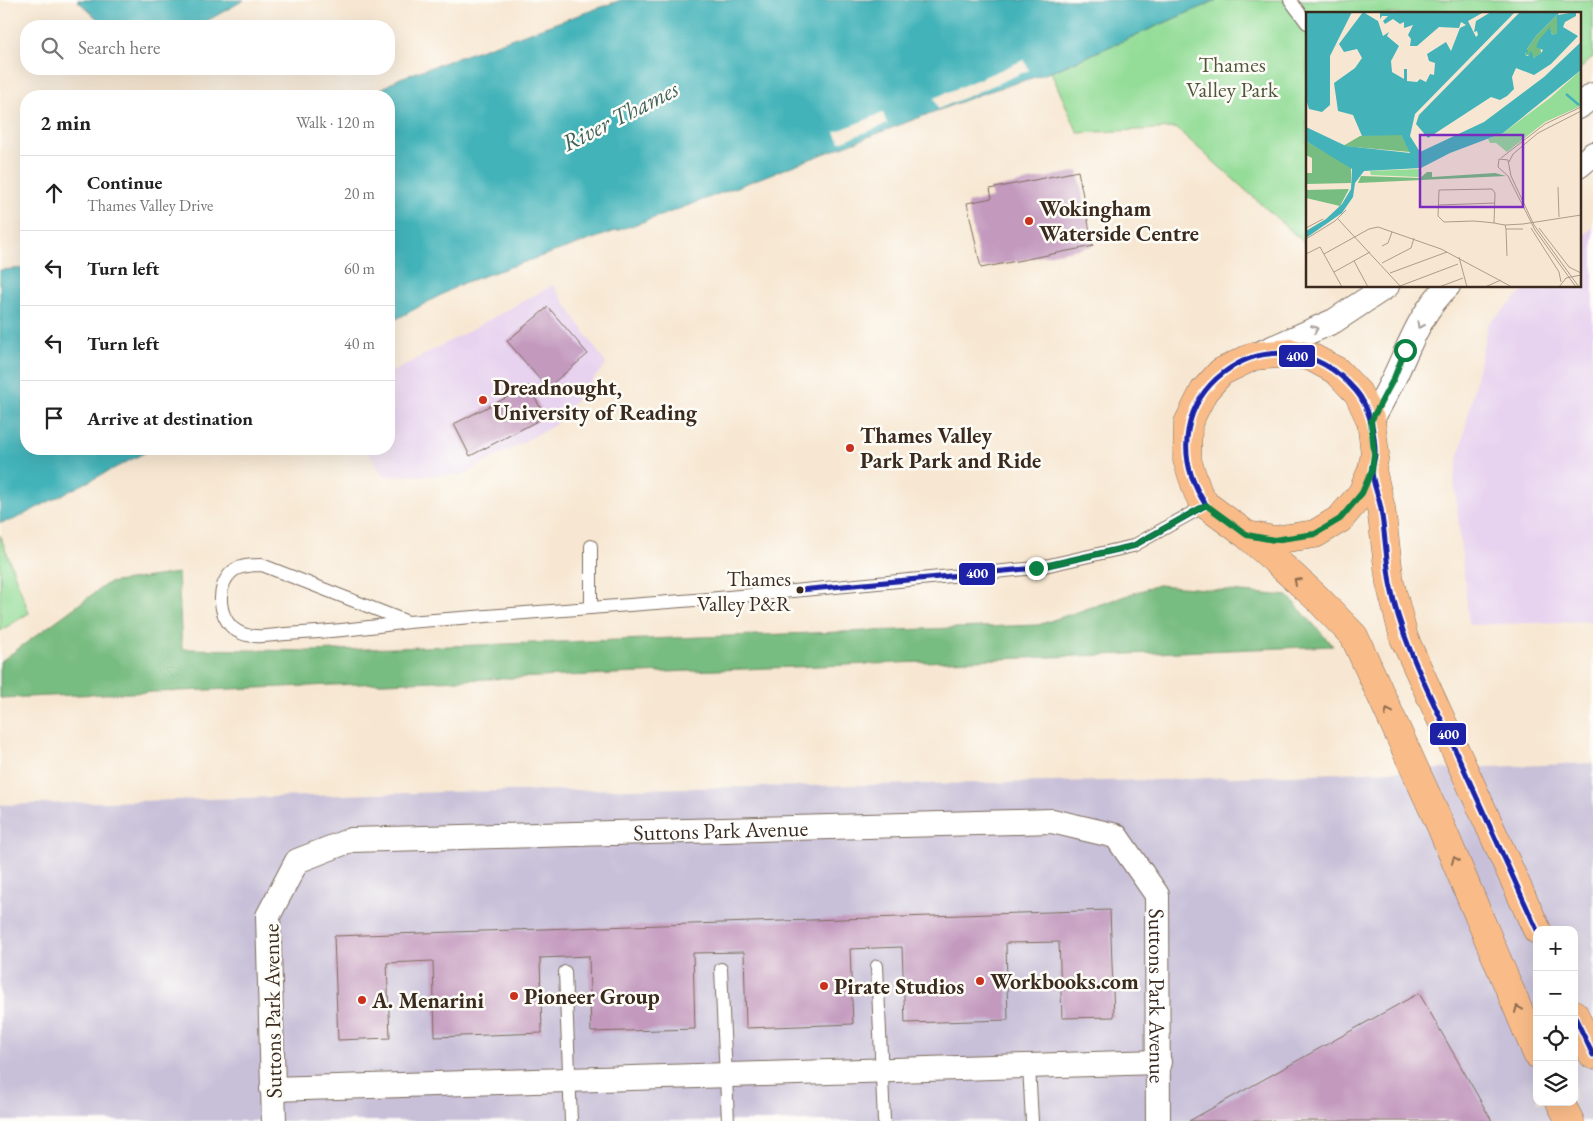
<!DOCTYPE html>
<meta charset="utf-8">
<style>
:root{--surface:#fff;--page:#f2f2f2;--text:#222;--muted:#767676;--line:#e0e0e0}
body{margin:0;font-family:"EB Garamond",serif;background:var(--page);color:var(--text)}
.controls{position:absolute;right:15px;bottom:15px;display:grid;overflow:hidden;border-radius:10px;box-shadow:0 5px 20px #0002}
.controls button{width:45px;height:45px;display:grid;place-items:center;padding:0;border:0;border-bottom:1px solid var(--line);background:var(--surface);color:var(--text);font:25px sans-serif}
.stop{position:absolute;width:15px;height:15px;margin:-11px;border:4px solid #0b8043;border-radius:50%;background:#fff}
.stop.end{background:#0b8043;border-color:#fff;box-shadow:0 1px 5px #0008}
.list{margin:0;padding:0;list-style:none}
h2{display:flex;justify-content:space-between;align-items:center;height:65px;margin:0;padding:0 20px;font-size:21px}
h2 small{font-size:16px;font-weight:400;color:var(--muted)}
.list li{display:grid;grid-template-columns:32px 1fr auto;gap:15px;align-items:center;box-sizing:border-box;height:75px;padding:0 20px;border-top:1px solid var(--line)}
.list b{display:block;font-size:19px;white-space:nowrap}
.list p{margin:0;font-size:16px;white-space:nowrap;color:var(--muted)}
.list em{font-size:16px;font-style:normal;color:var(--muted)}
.icon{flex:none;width:28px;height:28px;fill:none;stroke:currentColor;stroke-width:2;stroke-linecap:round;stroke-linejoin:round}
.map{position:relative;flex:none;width:1593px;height:1121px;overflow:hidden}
.search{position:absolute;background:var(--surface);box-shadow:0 5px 20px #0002;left:20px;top:20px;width:375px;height:55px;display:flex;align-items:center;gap:12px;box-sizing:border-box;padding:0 18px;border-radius:20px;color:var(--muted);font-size:19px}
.panel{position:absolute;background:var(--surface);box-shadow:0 5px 20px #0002;left:20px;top:90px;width:375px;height:365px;border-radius:20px}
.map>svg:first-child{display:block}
.built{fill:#e7d2ef}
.industrial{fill:#c8bfd8;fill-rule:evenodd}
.green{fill:#94dd98;stroke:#68845b}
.forest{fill:#77bc80;stroke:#59734f}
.water{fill:#43b3b9;stroke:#3f6e6c}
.pier{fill:#f7e7d2}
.building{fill:#c399be}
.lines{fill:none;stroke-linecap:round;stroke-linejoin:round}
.lane-casing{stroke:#7d6c5d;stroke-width:14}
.street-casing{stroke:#7d6c5d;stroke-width:26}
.primary-casing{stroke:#7d6c5d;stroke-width:29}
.lane{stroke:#fff;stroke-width:12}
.street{stroke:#fff;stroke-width:24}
.primary{stroke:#f9bc89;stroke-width:28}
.bus-1-casing{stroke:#fdfcf7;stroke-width:9}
.bus-1{stroke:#1c21a6;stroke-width:5}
.oneway{stroke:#a79f9a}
.oneway2{stroke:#906c4e}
.route{stroke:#0b8043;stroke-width:6}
.poi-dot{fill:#c8321e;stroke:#fdfcf7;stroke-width:2}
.bus-dot{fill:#3b2a1e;stroke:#fdfcf7;stroke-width:2}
.labels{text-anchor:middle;stroke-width:5;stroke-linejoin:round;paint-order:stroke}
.bus-label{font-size:21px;fill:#3b2a1e;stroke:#fdfcf7;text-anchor:end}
.park-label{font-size:22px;fill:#51573c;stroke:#fdfcf7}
.poi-label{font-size:22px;font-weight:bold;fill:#3b2a1e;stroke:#fdfcf7;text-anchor:start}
.street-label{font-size:22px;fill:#3b2a1e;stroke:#fdfcf7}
.water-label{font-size:24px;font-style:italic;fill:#3e615c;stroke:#fdfcf7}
.inset-river{fill:none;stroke:#43b3b9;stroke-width:2.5}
.inset-road{fill:none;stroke:#ac9b8a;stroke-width:1}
.view{fill:#7b2cbf;fill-opacity:0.15;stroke:#7b2cbf;stroke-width:2.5}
.inset-edge{fill:none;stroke:#3b2a1e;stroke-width:2.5}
.line-badge{stroke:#fdfcf7;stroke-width:2}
.badge-label{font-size:14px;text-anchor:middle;font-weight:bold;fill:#fff}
</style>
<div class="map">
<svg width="1593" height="1121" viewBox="0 0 1593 1121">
<rect width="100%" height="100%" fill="#fdfcf7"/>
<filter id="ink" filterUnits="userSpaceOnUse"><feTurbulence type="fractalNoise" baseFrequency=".02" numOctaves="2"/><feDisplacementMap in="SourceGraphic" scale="10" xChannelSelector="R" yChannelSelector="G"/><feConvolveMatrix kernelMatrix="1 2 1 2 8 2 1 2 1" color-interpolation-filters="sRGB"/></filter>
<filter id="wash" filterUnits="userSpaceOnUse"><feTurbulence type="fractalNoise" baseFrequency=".0096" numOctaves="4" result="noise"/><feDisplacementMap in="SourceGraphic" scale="20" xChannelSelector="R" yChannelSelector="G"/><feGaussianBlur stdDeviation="1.12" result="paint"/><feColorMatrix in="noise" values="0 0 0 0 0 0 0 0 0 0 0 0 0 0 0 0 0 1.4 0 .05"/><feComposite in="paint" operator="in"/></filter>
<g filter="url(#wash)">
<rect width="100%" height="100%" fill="#f7e7d2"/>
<g class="built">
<polygon points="1593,227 1593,621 1469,625 1454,479 1488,324 1529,286 1579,286 1579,240"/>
<polygon points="553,285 606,364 555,425 462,475 383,476 366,449 389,449 389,374"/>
</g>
<path class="industrial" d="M 1593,763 L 1593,1121 L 0,1121 L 0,805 L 446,792 L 1159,780 ZM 1537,930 L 1574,930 L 1574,1102 L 1537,1102 Z"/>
<g class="green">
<polygon points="1217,0 1593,0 1593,57 1579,70 1579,14 1307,14 1307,245 1176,128 1078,133 1051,72"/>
<polygon points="0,535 29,613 0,631"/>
</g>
<polygon class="forest" points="178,573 182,649 310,651 1038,625 1158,585 1288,596 1333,646 0,698 0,662 108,583"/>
<g class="water">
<polygon points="77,0 244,0 198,26 105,26"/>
<polygon points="621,0 1217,0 1051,72 981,94 663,215 463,283 389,323 389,96 369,96 400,78"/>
<polygon points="26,268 26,449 152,449 13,520 0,523 0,270"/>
</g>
<g class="pier">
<polygon points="1024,60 1029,70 938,109 934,98"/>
<polygon points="883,113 887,124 840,142 835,132"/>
</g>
<g id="blocks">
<g class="building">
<polygon points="1078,171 1093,246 981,268 967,203 992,198 990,189"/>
<polygon points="548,307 588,354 547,388 507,341"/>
<polygon points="529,386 545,417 470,456 454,424"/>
<polygon points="1110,910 1114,1017 1062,1018 1059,942 1006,943 1008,1020 905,1023 902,947 875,948 850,949 853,1024 746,1028 744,952 693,953 695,1029 591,1032 589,956 540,958 542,1033 435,1037 433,961 411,962 387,963 390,1038 338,1040 334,936"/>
<polygon points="1419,993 1492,1121 1189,1121"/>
</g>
</g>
</g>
<g filter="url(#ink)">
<use href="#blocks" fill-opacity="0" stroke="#7d6c5d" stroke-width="1"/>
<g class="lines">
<defs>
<g id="lane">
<polyline points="1290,0 1307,23"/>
<polyline points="591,546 591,608"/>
<path d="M 262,565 L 408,622 C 367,628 328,632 286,634 C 273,635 254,639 241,633 C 218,624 214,586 233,571 C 241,565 253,565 262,565 Z"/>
<polyline points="408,622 708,599 1036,568 1133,546 1206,505"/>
<polyline points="877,966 884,1121"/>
<polyline points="721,969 728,1121"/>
<polyline points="565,972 571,1121"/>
<polyline points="1029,1066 1032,1121"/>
</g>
<g id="street">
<polyline points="1579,107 1593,95"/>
<polyline points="1579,166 1593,154"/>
<polyline points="1263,352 1334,321 1387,286"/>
<path d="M 1371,421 C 1379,407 1386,394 1393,380 C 1409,347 1421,311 1448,286"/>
<polyline points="272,1089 1159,1062"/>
<path id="s1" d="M 274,1121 L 268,916 L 297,861 L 351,840 L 1052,821 L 1116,836 L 1157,895 L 1158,1121"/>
</g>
<g id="primary">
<polyline points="1372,470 1381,508 1390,583 1404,638 1537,930"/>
<polyline points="1247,535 1274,540 1315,534 1340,519 1362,493 1372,470 1375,454 1371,421 1358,393 1337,371 1311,357 1291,353 1254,356 1221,372 1204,391 1188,423 1187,460 1198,493 1206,505 1247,535 1316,597 1354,636 1442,829 1537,1054"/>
<polyline points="1574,1014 1593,1055"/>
<polyline points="1560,1102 1570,1121"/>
</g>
</defs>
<use href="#lane" class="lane-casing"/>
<use href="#street" class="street-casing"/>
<use href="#primary" class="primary-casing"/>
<use href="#lane" class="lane"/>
<use href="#street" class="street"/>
<use href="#primary" class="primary"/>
<defs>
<g id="bus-1">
<path d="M 800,590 L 1036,568 L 1133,546 L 1206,505 C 1136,400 1273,295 1356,391 C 1369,406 1375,433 1375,453 C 1375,459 1372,464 1372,470 C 1372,483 1379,496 1381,509 C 1385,533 1386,558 1390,583 C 1400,636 1425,685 1448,734 C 1477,799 1507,864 1537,930"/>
<polyline points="1574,1015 1593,1055"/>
</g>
</defs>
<use href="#bus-1" class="bus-1-casing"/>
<use href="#bus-1" class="bus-1"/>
</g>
<defs><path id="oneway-chevron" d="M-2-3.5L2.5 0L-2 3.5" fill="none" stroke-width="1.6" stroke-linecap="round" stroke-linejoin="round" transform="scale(1.25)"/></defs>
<g class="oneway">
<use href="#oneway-chevron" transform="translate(1420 325) rotate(120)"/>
<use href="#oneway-chevron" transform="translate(1315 329) rotate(-24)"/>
</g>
<g class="oneway2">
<use href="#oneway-chevron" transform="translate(1297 581) rotate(-139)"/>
<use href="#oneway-chevron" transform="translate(1388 712) rotate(-115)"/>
<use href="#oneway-chevron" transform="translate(1455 860) rotate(-113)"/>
<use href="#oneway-chevron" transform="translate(1518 1009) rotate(-113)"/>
</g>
</g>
<g class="lines" filter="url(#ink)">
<polyline class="route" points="1036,568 1133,546 1206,505 1247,535 1274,540 1315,534 1340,519 1362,493 1372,470 1374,454 1371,421 1394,378 1405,350"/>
</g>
<g class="poi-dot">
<circle cx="1029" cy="221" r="5"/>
<circle cx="483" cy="400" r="5"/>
<circle cx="850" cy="448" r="5"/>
<circle cx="980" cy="981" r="5"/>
<circle cx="824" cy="986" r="5"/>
<circle cx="514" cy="996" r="5"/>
<circle cx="362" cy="1000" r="5"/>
</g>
<circle class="bus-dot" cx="800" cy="590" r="4.5"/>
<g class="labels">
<g class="bus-label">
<text x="791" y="586">Thames<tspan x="791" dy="25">Valley P&amp;R</tspan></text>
</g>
<g class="park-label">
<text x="1232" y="72">Thames<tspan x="1232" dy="25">Valley Park</tspan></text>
</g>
<g class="poi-label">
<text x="1039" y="216">Wokingham<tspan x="1039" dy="25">Waterside Centre</tspan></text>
<text x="493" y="395">Dreadnought,<tspan x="493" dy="25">University of Reading</tspan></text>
<text x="860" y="443">Thames Valley<tspan x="860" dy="25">Park Park and Ride</tspan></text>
<text x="990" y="989">Workbooks.com</text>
<text x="834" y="994">Pirate Studios</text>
<text x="524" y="1004">Pioneer Group</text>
<text x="372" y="1008">A. Menarini</text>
</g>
<g class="street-label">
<text dy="8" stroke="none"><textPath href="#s1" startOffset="695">Suttons Park Avenue</textPath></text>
<text dy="8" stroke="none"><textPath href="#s1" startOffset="1265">Suttons Park Avenue</textPath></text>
<text transform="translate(272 1011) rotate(-91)" y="8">Suttons Park Avenue</text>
</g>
<g class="water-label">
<text transform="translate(620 116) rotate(-27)" y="8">River Thames</text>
</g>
</g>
<g transform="translate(1306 12)">
<rect width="275" height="275" fill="#f7e7d2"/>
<path d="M 275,58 L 275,94 L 239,110 L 201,140 L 190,131 L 184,131 L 182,127 L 197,121 L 244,86 ZM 114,157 L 116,162 L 112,165 L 65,163 L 64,159 Z" fill="#94dd98"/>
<path d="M 251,3 L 251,21 L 246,23 L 244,16 L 238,23 L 234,30 L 235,41 L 229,46 L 224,42 L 220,44 L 219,40 L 230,24 ZM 82,122 L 95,123 L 104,140 L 37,134 L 54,124 ZM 0,129 L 45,155 L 45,171 L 0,172 L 0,161 L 6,161 L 6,146 L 0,143 ZM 121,160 L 126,160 L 126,165 L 189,161 L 200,164 L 52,171 L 55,164 L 114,166 ZM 43,177 L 34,194 L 0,186 L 0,178 Z" fill="#77bc80"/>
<path d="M 0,0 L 46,0 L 24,44 L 24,93 L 16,100 L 3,97 L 0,87 ZM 57,0 L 72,9 L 77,24 L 83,20 L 81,24 L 93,34 L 85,49 L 86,60 L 98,67 L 98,57 L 101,57 L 101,69 L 111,70 L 114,67 L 120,70 L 124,62 L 128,63 L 129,51 L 123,49 L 121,42 L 140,30 L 145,39 L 154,16 L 160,13 L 155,10 L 153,16 L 133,15 L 111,34 L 104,34 L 105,27 L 102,23 L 107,13 L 98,16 L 98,10 L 94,12 L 87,7 L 79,12 L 77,9 L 82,4 L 76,4 L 74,7 L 74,1 L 67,0 L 178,0 L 162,9 L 170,25 L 172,23 L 171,19 L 168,20 L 170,9 L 185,0 L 209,0 L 109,102 L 104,124 L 114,140 L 178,110 L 238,65 L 275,30 L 275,58 L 197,121 L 144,141 L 115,156 L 58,159 L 49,171 L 47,185 L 36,201 L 0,226 L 0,219 L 20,207 L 36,192 L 45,177 L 46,157 L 0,129 L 0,115 L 40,134 L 104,141 L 95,123 L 56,124 L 47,103 L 32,99 L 28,71 L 49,56 L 56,46 L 51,37 L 38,40 L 33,32 ZM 214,0 L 253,0 L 252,3 L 270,0 L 270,4 L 259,10 L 257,15 L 272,24 L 245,52 L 228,63 L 210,56 L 206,65 L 208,77 L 201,84 L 194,88 L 185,85 L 122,126 L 110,112 L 113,103 ZM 251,3 L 251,21 L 246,23 L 244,15 L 233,28 L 230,35 L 237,38 L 235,41 L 228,46 L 225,39 L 222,44 L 220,44 L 219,40 L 223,42 L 221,37 L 230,24 Z" fill="#43b3b9" fill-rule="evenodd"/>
<path class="inset-river" d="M 260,82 L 273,93"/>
<path class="inset-road" d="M 195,146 L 239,112 L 275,95M 203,150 L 207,142 L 232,121 L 275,99M 252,175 L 253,205M 132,193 L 189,191M 32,207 L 95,275M 188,211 L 189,181 L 186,177 L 133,178 L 132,204 L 138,210 L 168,209 L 179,210 L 188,211 L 193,212 L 199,213 L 217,212 L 275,203M 199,213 L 200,217 L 217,217M 0,216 L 17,207M 225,216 L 253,260 L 255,270M 233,216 L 263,255 L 275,261M 200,217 L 201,244M 0,227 L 29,209 L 40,198M 76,234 L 82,231 L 86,220M 0,242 L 14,235 L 36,275M 18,242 L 63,217 L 72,215 L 135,237 L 206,275M 153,245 L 161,275M 48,249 L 62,275M 76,251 L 105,236 L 108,226M 28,260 L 64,240M 84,261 L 141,240M 94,274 L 152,252M 133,275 L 157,266M 179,275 L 195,268M 253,275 L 260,266 L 275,263M 270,275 L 229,218 L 202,164 L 192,155 L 193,147 L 202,148 L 205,164 L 228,213 L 273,275"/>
<path class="view" d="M 114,123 L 217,123 L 217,195 L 114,195 Z"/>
<rect width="275" height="275" class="inset-edge"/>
</g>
<g class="line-badge">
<rect x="1278" y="344" width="38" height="24" rx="5" fill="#1c21a6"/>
<rect x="958" y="562" width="38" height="24" rx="5" fill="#1c21a6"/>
<rect x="1429" y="722" width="38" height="24" rx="5" fill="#1c21a6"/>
</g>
<g class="badge-label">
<text x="1297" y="361">400</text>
<text x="977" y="578">400</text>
<text x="1448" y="739">400</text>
</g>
</svg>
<div class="controls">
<button>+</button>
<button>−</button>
<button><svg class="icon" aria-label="locate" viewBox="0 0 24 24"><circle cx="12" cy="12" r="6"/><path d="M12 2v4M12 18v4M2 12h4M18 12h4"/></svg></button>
<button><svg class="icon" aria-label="layers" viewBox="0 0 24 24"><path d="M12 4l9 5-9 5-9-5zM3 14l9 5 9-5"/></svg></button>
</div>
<div class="stop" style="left:1405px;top:350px"></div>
<div class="stop end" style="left:1036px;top:568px"></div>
<div class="search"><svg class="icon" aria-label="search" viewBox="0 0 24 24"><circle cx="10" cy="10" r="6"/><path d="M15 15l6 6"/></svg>Search here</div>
<section class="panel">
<h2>2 min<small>Walk · 120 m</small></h2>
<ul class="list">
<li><svg class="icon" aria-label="ahead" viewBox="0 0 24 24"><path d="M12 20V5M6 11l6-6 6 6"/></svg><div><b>Continue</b><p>Thames Valley Drive</p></div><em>20 m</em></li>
<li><svg class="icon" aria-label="left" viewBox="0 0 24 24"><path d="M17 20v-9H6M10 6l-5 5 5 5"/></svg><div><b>Turn left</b></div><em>60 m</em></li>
<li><svg class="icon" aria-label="left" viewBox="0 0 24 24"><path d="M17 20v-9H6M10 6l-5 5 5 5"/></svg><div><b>Turn left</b></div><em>40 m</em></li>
<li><svg class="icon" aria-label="arrive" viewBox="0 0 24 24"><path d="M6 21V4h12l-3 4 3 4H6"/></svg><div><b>Arrive at destination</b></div></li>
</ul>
</section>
</div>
